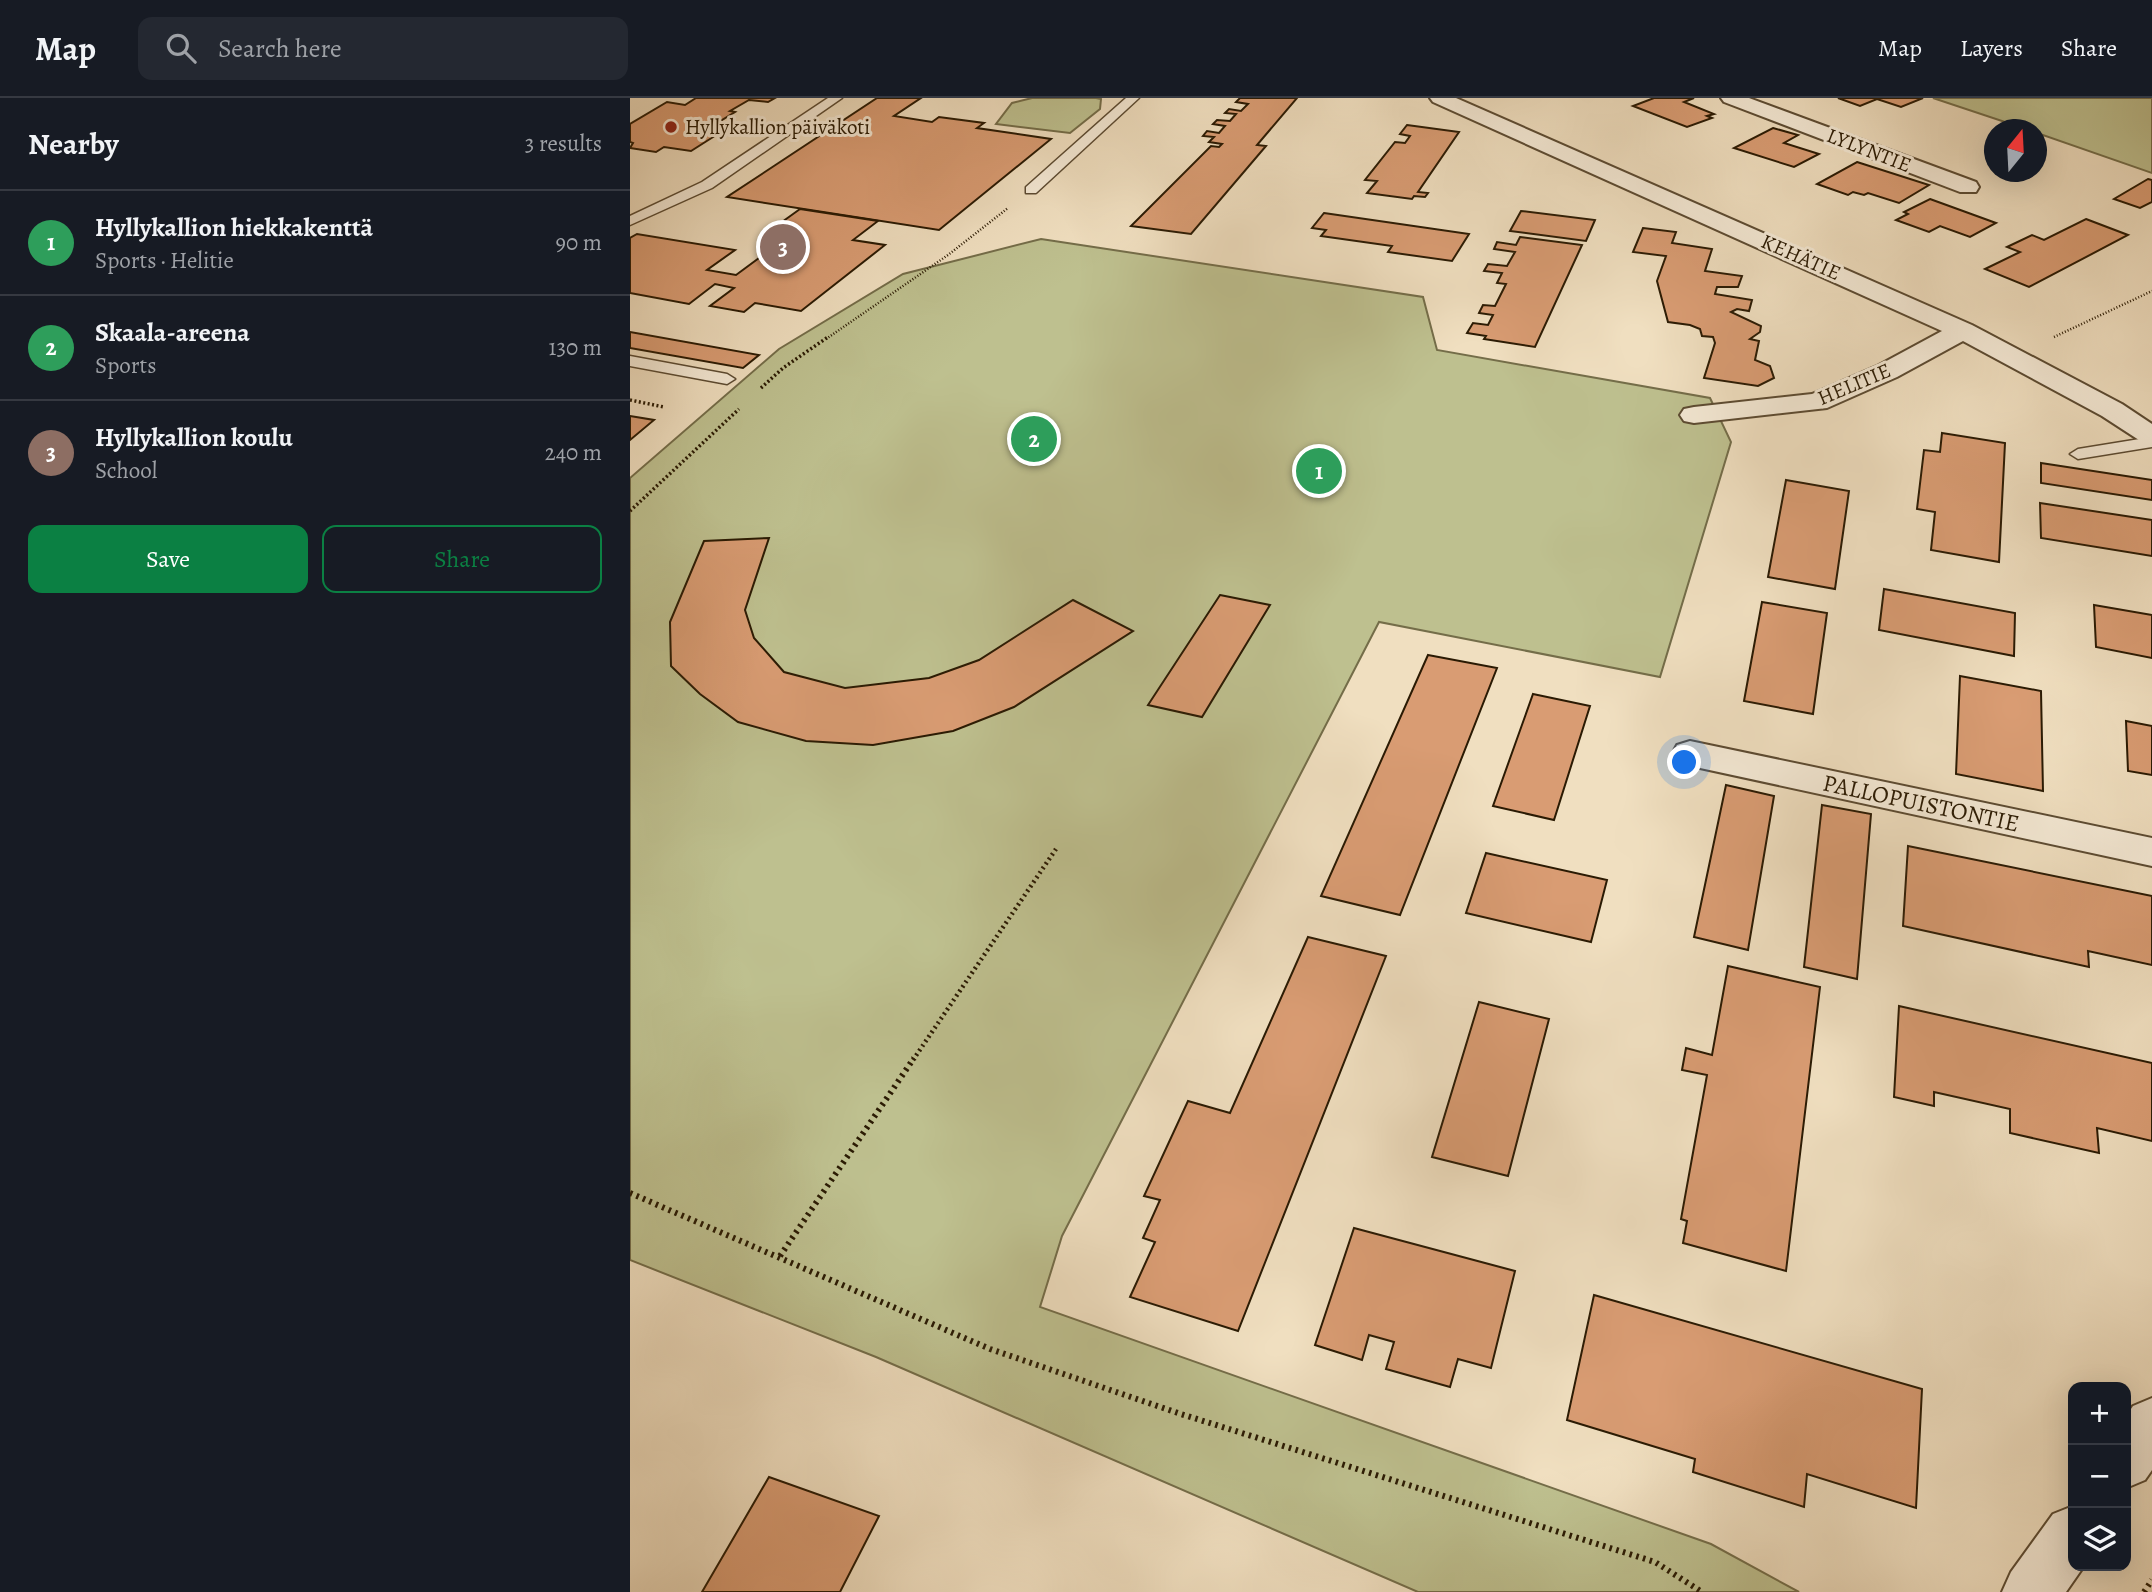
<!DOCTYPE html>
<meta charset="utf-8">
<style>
:root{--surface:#171b24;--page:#242831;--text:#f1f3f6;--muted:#9ea1a6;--line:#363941;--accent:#0b8043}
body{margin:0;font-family:Alegreya,serif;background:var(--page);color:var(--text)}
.controls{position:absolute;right:21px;bottom:21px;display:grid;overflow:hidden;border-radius:14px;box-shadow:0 7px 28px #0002}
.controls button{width:63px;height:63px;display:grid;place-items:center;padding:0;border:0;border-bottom:2px solid var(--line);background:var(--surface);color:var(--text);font:35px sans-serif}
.compass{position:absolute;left:1354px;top:21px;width:63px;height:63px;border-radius:50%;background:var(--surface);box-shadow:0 7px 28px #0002;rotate:18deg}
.you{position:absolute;left:1055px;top:665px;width:24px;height:24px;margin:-18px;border:5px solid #fff;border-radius:50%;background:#1a73e8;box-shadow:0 0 0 10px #1a73e833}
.badge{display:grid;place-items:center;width:46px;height:46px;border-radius:50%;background:var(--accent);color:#fff;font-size:23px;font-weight:700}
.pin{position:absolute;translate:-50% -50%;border:4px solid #fff;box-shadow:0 2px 7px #0006}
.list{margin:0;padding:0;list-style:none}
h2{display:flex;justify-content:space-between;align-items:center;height:91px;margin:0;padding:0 28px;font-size:30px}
h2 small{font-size:23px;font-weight:400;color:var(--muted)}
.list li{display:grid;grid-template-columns:46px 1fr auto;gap:21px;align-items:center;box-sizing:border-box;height:105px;padding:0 28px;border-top:2px solid var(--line)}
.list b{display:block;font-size:26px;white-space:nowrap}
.list p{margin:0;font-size:23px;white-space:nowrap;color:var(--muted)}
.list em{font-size:23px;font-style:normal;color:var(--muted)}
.actions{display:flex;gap:14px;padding:21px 28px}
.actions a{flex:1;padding:16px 0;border:2px solid var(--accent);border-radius:14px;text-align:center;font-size:24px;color:var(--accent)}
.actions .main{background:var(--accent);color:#fff}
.icon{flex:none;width:38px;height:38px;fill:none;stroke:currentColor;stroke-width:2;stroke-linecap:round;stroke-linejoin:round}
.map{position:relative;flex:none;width:1522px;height:1494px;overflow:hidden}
header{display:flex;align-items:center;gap:42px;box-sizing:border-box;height:98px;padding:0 35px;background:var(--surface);border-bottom:2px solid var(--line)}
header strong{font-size:33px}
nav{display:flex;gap:38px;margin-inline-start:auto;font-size:24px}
.search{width:490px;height:63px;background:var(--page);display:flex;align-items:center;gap:18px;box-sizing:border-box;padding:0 24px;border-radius:14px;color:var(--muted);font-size:26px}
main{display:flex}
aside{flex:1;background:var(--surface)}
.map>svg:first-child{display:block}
.green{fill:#bec08f;stroke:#746d49;stroke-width:2}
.building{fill:#d99c73;stroke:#2a1a03;stroke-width:2}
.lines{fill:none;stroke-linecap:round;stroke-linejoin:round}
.service-casing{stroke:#5c4b32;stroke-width:3}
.minor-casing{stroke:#5c4b32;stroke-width:4}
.path-far3{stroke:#2a1a03;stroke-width:2.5;stroke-dasharray:1 2;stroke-linecap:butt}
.path-far2{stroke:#2a1a03;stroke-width:3.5;stroke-dasharray:2 2.5;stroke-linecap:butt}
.path-far1{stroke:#2a1a03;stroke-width:4.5;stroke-dasharray:2 3.5;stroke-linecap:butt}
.path{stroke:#2a1a03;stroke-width:6;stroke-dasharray:2.5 4.5;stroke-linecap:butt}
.service{fill:#f5ead6;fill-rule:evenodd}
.minor{fill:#f5ead6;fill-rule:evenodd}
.poi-dot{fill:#8f2418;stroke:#f5ead6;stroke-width:2.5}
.labels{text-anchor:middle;stroke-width:6;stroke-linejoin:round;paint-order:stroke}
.far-poi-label{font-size:21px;fill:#2a1a03;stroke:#f5ead6;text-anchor:start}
.far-street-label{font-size:21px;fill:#2a1a03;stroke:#f5ead6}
.street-label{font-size:24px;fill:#2a1a03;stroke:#f5ead6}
</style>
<header>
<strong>Map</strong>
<div class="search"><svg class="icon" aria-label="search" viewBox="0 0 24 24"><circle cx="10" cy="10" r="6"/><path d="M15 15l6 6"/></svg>Search here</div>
<nav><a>Map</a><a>Layers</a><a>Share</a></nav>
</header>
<main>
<aside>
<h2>Nearby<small>3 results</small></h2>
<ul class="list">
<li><span class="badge" style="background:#2e9e5b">1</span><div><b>Hyllykallion hiekkakenttä</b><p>Sports · Helitie</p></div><em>90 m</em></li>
<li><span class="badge" style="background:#2e9e5b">2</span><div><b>Skaala-areena</b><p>Sports</p></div><em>130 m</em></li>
<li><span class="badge" style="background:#8d6e63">3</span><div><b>Hyllykallion koulu</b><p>School</p></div><em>240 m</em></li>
</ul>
<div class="actions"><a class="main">Save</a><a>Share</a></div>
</aside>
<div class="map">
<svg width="1522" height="1494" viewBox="0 0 1522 1494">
<rect width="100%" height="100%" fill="#f0dfc0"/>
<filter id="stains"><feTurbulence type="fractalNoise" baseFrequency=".00286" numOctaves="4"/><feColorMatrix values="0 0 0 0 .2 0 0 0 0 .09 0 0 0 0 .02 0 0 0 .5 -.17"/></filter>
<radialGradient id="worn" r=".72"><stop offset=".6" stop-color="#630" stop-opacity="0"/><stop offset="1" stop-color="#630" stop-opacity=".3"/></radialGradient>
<g class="green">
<polygon points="402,0 466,0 471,1 470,11 440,35 366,26 382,5"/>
<polygon points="1303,0 1522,0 1522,75 1407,35 1406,32 1396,31"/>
<polygon points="411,141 793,199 807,252 1080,300 1101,344 1030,579 749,524 432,1138 410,1209 1081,1446 1169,1494 788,1494 246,1259 0,1162 0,380 149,251 273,176"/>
</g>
<g class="building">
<polygon points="66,0 145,0 138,4 119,2 100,13 105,14 76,32 91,34 61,53 34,49 26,54 0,50 3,45 0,44 0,26 37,4 55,7"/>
<polygon points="247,0 291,0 264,18 302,24 309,19 354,25 347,30 421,41 309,132 97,99"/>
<polygon points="610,0 667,0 627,47 636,48 561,136 501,128 581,48 589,49 592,46 579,44 584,39 573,38 577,33 589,35 595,28 583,26 587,22 600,23 606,16 595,15 599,11 611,13 618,6 606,4"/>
<polygon points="1024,0 1064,0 1054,4 1084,16 1077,18 1082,20 1057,29 1003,8"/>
<polygon points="1208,0 1293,0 1271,9 1247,1 1230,8"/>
<polygon points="777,27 829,34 788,94 798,95 795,99 784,98 782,101 737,95 747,83 735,82 765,44 775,45 780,38 770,36"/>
<polygon points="1143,30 1168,37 1154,45 1189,56 1164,69 1104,50"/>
<polygon points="1227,64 1299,87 1269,105 1238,95 1234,97 1223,94 1218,97 1187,86"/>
<polygon points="1518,81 1522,82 1522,104 1510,110 1484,101"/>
<polygon points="1300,101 1366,125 1340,139 1310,128 1299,134 1266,122 1278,116 1274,114"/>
<polygon points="170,111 248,123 223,142 255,147 171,213 125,205 114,214 80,208 104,190 85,186 59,206 0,195 0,140 7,136 105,152 77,172 106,177 167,132 145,129"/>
<polygon points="891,113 965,122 956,143 880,133"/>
<polygon points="694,115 839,136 822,163 758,154 762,148 691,138 696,132 682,130"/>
<polygon points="1456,121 1498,137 1399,189 1355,171 1390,154 1377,149 1402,137 1414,142"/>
<polygon points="1013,130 1046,134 1042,145 1082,151 1075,173 1112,178 1108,189 1087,189 1085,196 1122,202 1119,213 1107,211 1101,214 1131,228 1130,234 1120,241 1129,243 1125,262 1140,268 1144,280 1128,288 1074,280 1085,245 1083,239 1072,238 1070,231 1060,227 1038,224 1027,183 1036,158 1003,154"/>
<polygon points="890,139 952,147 905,249 854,241 856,238 837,235 843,225 858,227 863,217 849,215 853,207 865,208 876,186 867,185 872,175 854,173 858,166 877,168 885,154 864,151 867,144 886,147"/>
<polygon points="0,234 129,257 113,270 0,250"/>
<polygon points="0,318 24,322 0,342"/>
<polygon points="1312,335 1375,345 1369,464 1301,452 1305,414 1287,411 1294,352 1310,354"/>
<polygon points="1411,365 1522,382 1522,402 1411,385"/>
<polygon points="1156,382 1219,393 1205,491 1138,479"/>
<polygon points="1410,405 1522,422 1522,458 1411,440"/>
<polygon points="139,440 115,512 124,540 154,574 215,590 299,580 349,562 443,502 503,533 384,609 323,633 243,647 176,643 108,624 70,596 41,568 40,524 74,443"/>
<polygon points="1254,491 1385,515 1384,558 1249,532"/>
<polygon points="590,497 640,507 572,619 518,607"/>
<polygon points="1132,504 1197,515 1183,616 1114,603"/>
<polygon points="1464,507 1522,517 1522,560 1466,549"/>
<polygon points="798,557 867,570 770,817 691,798"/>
<polygon points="1330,578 1411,593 1413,693 1326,676"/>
<polygon points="903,596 960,608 924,722 863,708"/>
<polygon points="1496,623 1522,628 1522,677 1498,673"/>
<polygon points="1096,687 1144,698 1118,852 1064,839"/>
<polygon points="1192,707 1241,716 1227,881 1174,869"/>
<polygon points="1278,748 1522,798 1522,867 1458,853 1459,869 1273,828"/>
<polygon points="856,755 977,782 961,844 836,815"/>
<polygon points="678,839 756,858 608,1233 500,1199 525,1144 513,1140 530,1102 514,1098 558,1003 600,1015"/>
<polygon points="1098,868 1190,889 1156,1173 1053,1145 1057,1123 1051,1121 1077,977 1052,972 1056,950 1082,957"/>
<polygon points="849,904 919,921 878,1078 802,1059"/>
<polygon points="1269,908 1522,965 1522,1043 1467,1030 1469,1055 1380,1035 1380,1011 1304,994 1304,1008 1264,999"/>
<polygon points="724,1130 885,1173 861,1270 828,1261 820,1289 756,1271 764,1244 739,1237 732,1262 685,1247"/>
<polygon points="964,1197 1292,1291 1286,1410 1177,1376 1174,1409 1063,1374 1065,1361 937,1322"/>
<polygon points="139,1379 249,1418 210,1494 72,1494"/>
</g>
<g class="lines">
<defs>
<g id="service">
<polygon points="198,0 212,0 82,90 0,127 0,118 72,84"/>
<polygon points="496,0 509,0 406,95 396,95 396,89"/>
<polygon points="0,258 97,276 105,281 97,286 0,268"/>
<polygon points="1522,339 1522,349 1448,361 1440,356 1448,351"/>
</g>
<g id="minor">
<polygon points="800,0 826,0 1342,227 1492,306 1522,326 1522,346 1512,344 1472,318 1333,243 1267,279 1197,310 1064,325 1054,323 1050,317 1054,311 1064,309 1182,296 1249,267 1312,233 803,4"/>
<polygon points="1091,0 1119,0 1346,84 1349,89 1346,94 1330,94 1094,4"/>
<polygon points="1060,643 1522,740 1522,768 1047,665 1042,656 1047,647"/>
<polygon points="1522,1300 1522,1372 1515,1382 1496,1390 1496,1318 1503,1308"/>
<polygon points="1443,1408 1443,1468 1454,1468 1436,1494 1372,1494 1381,1474 1423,1416"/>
</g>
</defs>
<use href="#service" class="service-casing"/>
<use href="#minor" class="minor-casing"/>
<g class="path-far3">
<polyline points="1424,239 1522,193"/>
<polyline points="196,241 318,157 378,110"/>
</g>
<g class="path-far2">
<polyline points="131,290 153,270 198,239"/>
<polyline points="0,302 34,309"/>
<polyline points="0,413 109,311"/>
</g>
<polyline class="path-far1" points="283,962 426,751"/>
<g class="path">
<polyline points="0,1095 360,1251 551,1316 1025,1464 1072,1494"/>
<polyline points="150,1158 284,960"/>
<polyline points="1514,1494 1522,1482"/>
</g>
<use href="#service" class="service"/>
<use href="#minor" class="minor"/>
</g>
<circle class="poi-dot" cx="41" cy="29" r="7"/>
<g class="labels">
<g class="far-poi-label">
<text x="55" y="36">Hyllykallion päiväkoti</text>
</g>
<g class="far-street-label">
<text transform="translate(1239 52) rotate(21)" y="7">LYLYNTIE</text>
<text transform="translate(1171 159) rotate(24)" y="7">KEHÄTIE</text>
<text transform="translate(1224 286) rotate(-23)" y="7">HELITIE</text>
</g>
<g class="street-label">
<text transform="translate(1291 705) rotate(12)" y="8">PALLOPUISTONTIE</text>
</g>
</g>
<rect width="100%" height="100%" filter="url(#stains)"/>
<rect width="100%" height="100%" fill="url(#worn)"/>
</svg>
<div class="controls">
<button>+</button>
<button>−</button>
<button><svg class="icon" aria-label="layers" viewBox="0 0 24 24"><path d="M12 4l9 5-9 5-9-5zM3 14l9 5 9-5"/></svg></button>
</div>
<svg class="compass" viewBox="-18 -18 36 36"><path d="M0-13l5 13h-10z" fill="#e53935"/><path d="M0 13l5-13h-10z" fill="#9ea1a6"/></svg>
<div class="you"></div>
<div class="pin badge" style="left:689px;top:373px;background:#2e9e5b">1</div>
<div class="pin badge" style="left:404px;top:341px;background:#2e9e5b">2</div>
<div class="pin badge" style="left:153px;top:149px;background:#8d6e63">3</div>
</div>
</main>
